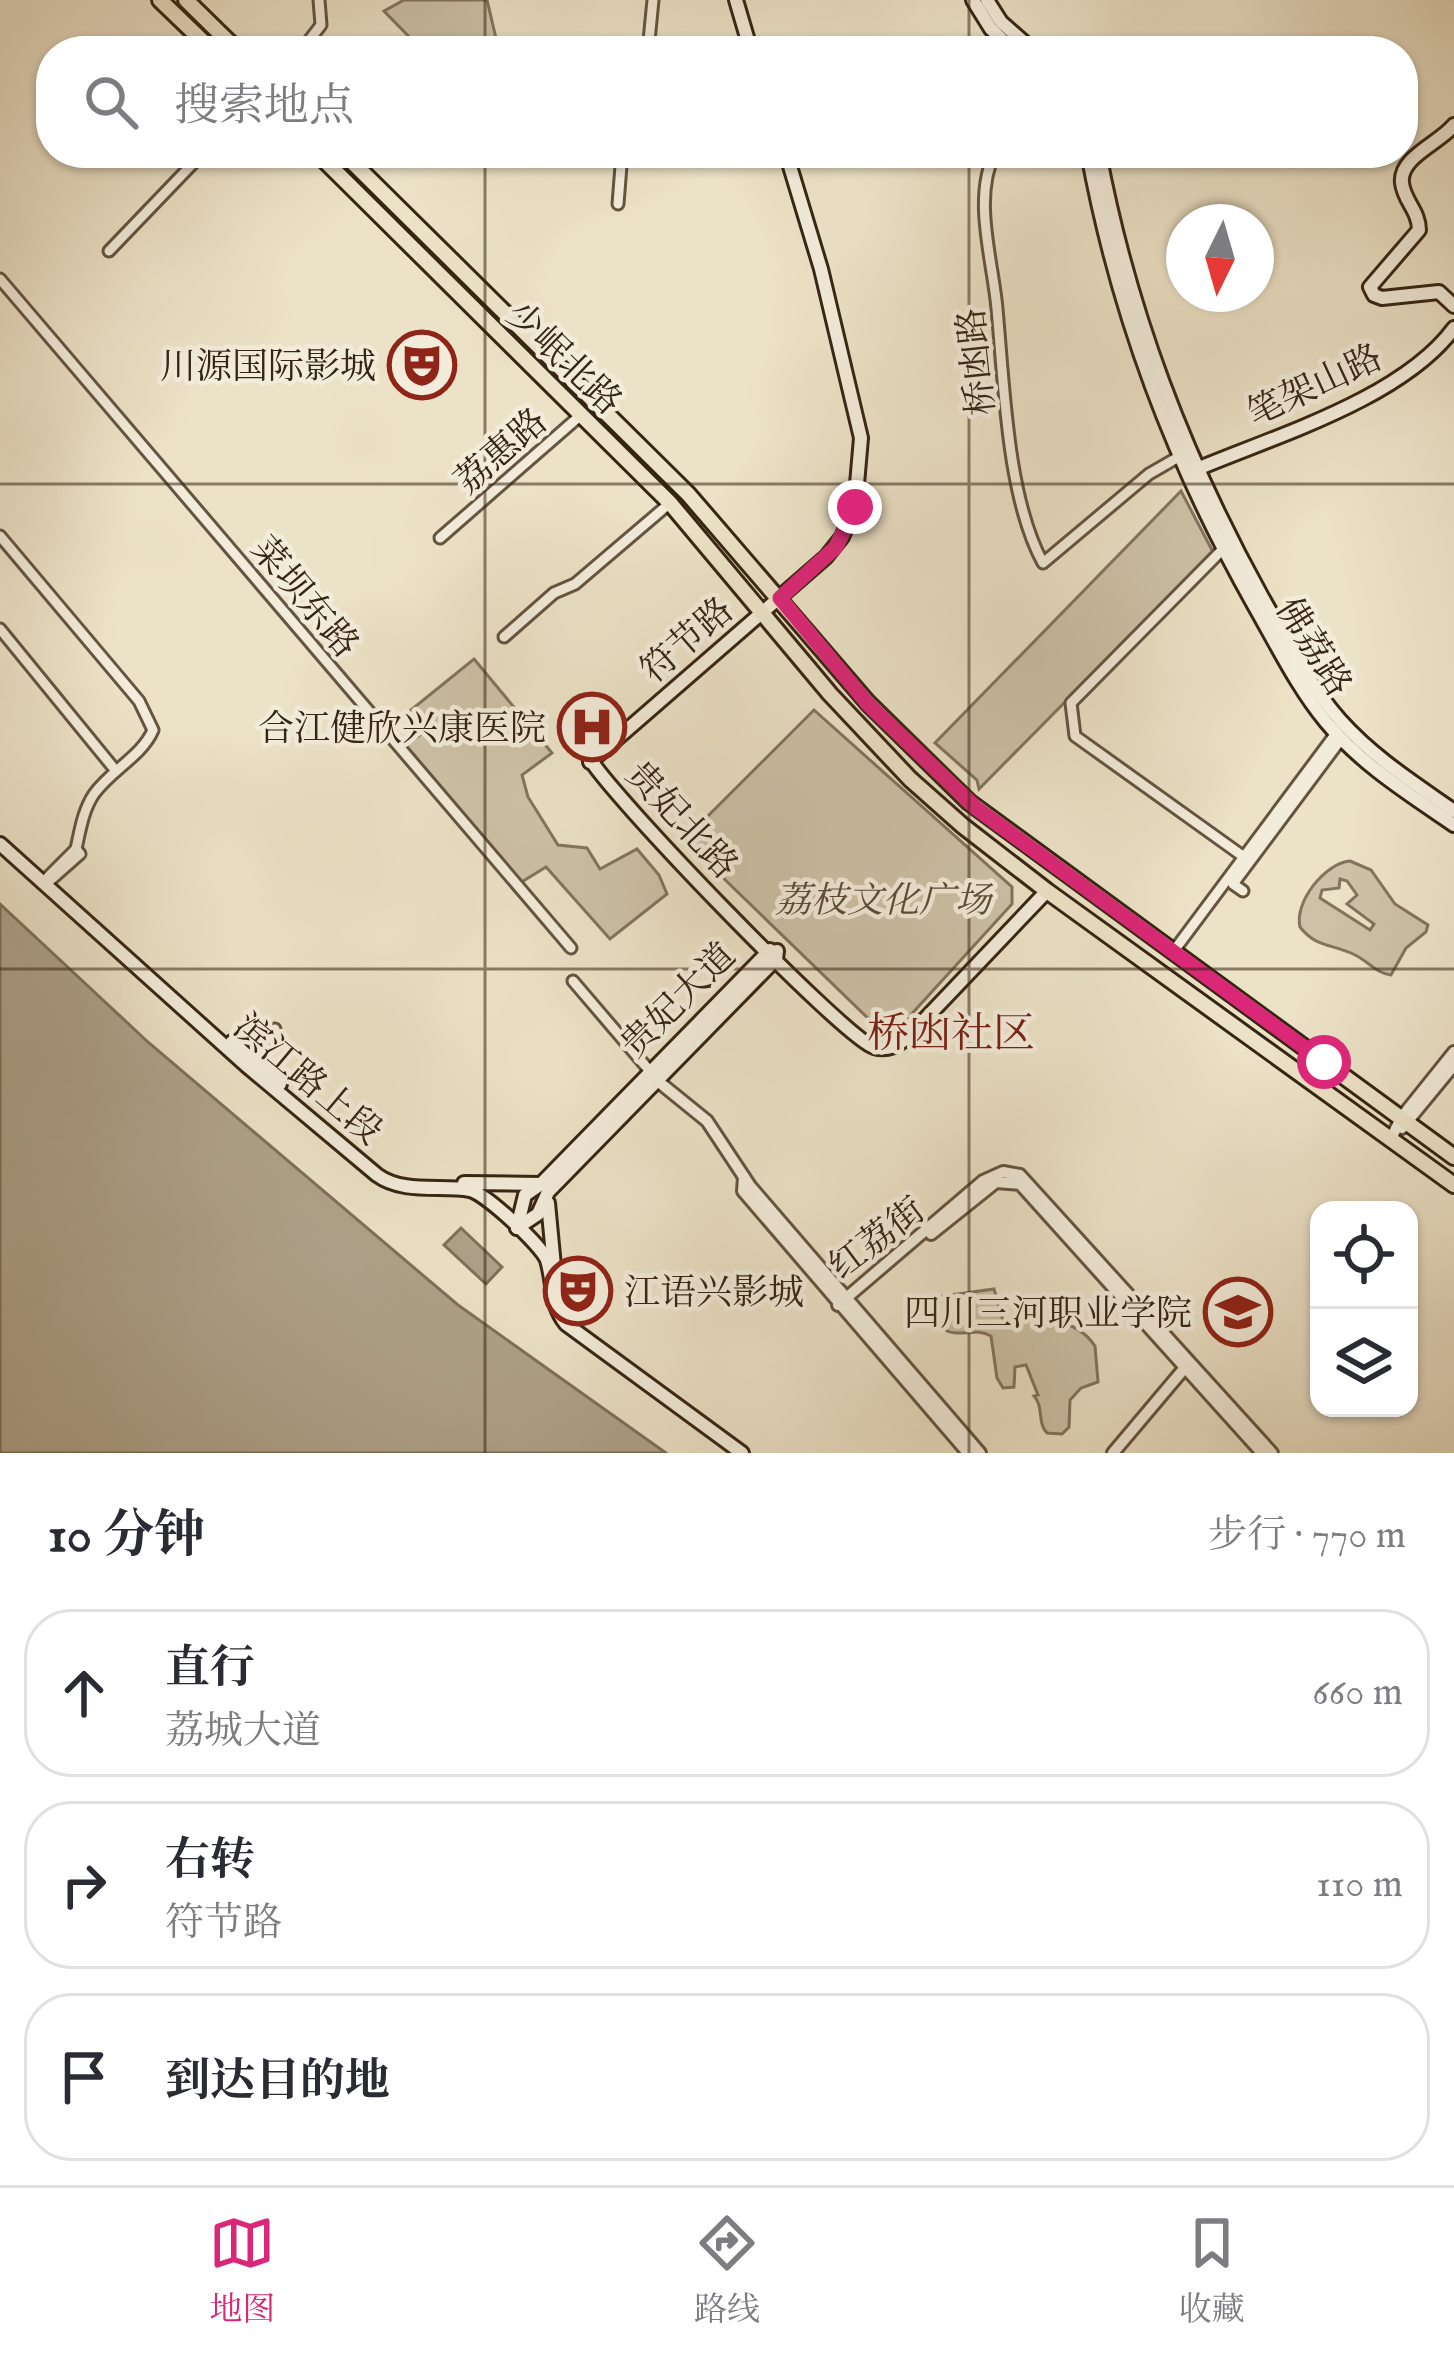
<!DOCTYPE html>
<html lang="zh">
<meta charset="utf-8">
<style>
:root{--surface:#fff;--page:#f7f7f7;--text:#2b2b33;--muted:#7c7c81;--line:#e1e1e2;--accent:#db2777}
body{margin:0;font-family:"IM FELL English","Noto Serif SC",serif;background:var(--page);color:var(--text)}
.controls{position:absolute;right:36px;bottom:36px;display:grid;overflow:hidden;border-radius:24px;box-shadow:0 3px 9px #0004}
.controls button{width:108px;height:108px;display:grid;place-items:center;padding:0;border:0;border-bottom:3px solid var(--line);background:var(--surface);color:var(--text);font:60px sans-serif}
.compass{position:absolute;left:1166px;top:204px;width:108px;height:108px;border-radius:50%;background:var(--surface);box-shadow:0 3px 9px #0004;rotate:185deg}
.stop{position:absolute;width:36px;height:36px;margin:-27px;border:9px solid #db2777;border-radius:50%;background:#fff}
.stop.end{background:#db2777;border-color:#fff;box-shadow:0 3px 12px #0008}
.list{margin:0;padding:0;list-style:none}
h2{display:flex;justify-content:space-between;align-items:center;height:156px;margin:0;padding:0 48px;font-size:51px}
h2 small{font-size:39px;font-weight:400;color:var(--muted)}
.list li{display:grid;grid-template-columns:78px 1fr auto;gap:36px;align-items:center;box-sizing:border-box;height:168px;margin:0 24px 24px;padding:0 24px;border:3px solid var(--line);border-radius:48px}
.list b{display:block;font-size:45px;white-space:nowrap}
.list p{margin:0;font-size:39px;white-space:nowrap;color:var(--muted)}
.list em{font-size:39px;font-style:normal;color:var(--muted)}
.icon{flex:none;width:66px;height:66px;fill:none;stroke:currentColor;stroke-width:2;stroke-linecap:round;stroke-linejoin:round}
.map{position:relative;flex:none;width:1454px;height:1453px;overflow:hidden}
.search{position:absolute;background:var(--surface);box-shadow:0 3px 9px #0004;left:36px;right:36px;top:36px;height:132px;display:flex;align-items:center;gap:30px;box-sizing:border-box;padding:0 42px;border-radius:48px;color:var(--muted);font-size:45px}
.sheet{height:732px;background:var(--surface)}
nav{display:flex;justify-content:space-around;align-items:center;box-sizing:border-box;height:168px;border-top:3px solid var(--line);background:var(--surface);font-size:33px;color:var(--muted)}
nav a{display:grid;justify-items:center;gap:6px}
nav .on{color:var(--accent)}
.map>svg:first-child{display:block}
.green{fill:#cdc2a8;stroke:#82745e;stroke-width:3;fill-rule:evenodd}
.water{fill:#aea28a;stroke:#7e705a;stroke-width:3}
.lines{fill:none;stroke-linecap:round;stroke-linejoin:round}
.minor-casing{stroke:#645440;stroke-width:15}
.tertiary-casing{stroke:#645440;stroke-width:16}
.secondary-casing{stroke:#362513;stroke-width:18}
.primary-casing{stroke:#362513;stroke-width:20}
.minor{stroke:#f3ecdb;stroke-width:9}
.tertiary{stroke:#f3ecdb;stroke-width:10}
.secondary{stroke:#f3ecdb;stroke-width:12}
.primary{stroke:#ece2c7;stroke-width:14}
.route{stroke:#db2777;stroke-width:15}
.grid{fill:none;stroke:#362513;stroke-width:3;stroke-opacity:0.55}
.labels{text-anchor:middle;stroke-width:9;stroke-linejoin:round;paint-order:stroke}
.street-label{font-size:36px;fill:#362513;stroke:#f3ecdb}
.poi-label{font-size:36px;fill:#362513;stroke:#f3ecdb;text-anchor:end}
.park-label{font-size:36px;font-style:italic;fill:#5c4c38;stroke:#f3ecdb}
.quarter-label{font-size:42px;fill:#7a1f14;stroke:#f3ecdb}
</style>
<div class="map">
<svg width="1454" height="1453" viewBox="0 0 1454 1453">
<rect width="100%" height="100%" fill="#ece2c7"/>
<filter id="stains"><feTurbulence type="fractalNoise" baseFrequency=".00167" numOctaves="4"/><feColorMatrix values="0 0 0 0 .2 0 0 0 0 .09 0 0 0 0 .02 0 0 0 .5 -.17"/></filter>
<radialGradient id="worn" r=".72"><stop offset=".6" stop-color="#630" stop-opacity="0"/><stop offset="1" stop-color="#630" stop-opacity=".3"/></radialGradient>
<g class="green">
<polygon points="404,0 487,0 499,51 423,51 384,11"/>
<polygon points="1181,491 1213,552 979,789 977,780 935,743"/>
<polygon points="474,659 552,753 522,775 528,797 558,845 587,848 600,869 637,849 659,875 667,894 610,939 546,867 520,883 404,747 421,734 411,710"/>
<polygon points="814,710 1012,887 1012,904 897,1030 876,1026 684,840"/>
<path d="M 1350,861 L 1371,870 L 1395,904 L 1428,925 L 1426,932 L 1406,948 L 1391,975 C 1376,973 1369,962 1355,955 C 1334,944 1316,948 1300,927 C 1294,902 1325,863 1350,861 ZM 1340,879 L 1347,881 L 1357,895 L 1347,904 L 1374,924 L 1370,930 L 1320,898 L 1322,890 L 1339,888 Z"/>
<path d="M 994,1289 L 1004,1324 C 1038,1320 1073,1314 1095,1346 L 1098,1382 L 1081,1388 L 1070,1400 L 1069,1427 L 1062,1434 L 1047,1433 C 1037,1423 1044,1407 1034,1396 L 1038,1395 L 1026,1365 L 1015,1367 L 1014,1387 L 1003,1388 L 997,1378 L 991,1336 C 975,1327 959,1338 945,1330 L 943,1296 Z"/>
</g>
<g class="water">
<polygon points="0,904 149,1043 458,1305 666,1453 0,1453"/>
<polygon points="461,1228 502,1267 486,1284 444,1245"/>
</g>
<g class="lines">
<defs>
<g id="minor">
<polyline points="301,51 321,25 319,0"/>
<polyline points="648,51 653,0"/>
<path d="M 995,153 C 972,198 993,261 997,309 C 1004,383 1007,498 1043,563 L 1149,474 L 1182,455"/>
<polyline points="618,204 622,153"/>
<polyline points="109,251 203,153"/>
<polyline points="0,279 571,948"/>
<path d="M 0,536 L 139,701 L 153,730 C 142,756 111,770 94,794 C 83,810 80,831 76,849 L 80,854 L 45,885"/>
<polyline points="440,538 582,414"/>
<polyline points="1227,545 1071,703 1075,736 1244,857"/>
<polyline points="0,629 116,771"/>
<polyline points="504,637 554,593 575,584 670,503"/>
<polyline points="45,885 48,877 76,849"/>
<polyline points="1243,891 1233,884 1342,738"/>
<polyline points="1173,952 1337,732"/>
<polyline points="573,981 649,1070"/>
<polyline points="249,1063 275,1029"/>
</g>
<g id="tertiary">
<polyline points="654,1078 707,1121 750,1186 980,1453"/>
<polyline points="1402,1128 1454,1065"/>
<polyline points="1391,1139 1401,1118 1454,1052"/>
<polyline points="744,1177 743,1191 968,1453"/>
<polyline points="931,1234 996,1182 1020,1184 1262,1453"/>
<polyline points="838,1305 983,1181 1003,1172 1020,1175 1272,1453"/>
<polyline points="1113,1453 1188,1364"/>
</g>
<g id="secondary">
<polyline points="736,0 751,51"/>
<polyline points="973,0 991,29 1014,51"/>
<polyline points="987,0 1001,22 1034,51"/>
<path d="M 1454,125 C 1440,143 1399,157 1402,183 C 1404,201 1419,211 1419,230 L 1370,287 L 1374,295 L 1382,298 L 1439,292 L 1454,306"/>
<path d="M 1088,153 C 1118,316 1173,461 1254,605 C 1277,645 1297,687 1326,722 C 1362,765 1409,794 1454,825"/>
<path d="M 1099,153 C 1129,312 1184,456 1262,597 C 1286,639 1308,684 1340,720 C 1373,757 1414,783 1454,811"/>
<path d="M 1190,472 C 1271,437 1401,400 1454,328"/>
<path d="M 589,757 C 606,791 846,1040 874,1047 C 888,1051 898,1045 908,1037 L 1047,891"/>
<polyline points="590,762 826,557 842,537 855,507 861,438 821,269 786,153"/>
<path d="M 0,844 L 247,1066 L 377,1175 C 403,1194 440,1185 470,1190 C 486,1194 541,1245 547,1260 C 554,1283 550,1304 566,1324 L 742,1453"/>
<polyline points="232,1042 280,1084"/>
<polyline points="464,1183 541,1184"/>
<polyline points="548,1203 554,1266"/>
<polyline points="517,1228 525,1195 541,1184 770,950"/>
<polyline points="517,1228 538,1214 548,1192 776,959 777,951"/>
</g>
<g id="primary">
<polyline points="160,0 213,51"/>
<polyline points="186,0 238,51"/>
<polyline points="317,153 670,503 830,694 910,779 963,826 1047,891 1454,1185"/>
<polyline points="343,153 688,494 868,703 969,802 1454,1157"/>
</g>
</defs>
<use href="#minor" class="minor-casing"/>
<use href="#tertiary" class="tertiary-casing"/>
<use href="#secondary" class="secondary-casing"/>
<use href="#primary" class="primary-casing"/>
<use href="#minor" class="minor"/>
<use href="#tertiary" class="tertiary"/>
<use href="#secondary" class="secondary"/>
<use href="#primary" class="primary"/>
</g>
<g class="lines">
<polyline class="route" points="855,507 836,547 780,598 868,704 976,808 1324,1062"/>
</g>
<path class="grid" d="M 485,0 L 485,51M 969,0 L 969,51M 485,153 L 485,1453M 969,153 L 969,1453M 0,484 L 1454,484M 0,969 L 1454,969"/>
<defs>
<symbol id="theatre-ring" viewBox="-11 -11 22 22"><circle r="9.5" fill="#f3ecdb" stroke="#8f2418" stroke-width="1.5"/><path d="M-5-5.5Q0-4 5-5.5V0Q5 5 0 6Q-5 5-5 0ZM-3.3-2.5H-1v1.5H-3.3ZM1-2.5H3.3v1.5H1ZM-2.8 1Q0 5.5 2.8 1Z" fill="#8f2418"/></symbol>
<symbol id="hospital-ring" viewBox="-11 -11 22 22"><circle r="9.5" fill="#f3ecdb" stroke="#8f2418" stroke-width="1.5"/><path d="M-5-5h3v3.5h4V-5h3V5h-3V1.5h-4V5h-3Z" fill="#8f2418"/></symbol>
<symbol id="university-ring" viewBox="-11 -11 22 22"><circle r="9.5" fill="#f3ecdb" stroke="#8f2418" stroke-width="1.5"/><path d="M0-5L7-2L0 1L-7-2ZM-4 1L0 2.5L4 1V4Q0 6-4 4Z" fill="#8f2418"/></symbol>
</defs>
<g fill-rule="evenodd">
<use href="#theatre-ring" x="384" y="327" width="76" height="76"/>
<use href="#hospital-ring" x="554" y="689" width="76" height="76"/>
<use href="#theatre-ring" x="540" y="1253" width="76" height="76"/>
<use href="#university-ring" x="1200" y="1274" width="76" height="76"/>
</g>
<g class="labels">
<g class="street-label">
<text transform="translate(565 357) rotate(44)" y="13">少岷北路</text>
<text transform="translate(975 362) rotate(-96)" y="13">桥凼路</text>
<text transform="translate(1314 384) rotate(-25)" y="13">笔架山路</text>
<text transform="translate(500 450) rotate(-41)" y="13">荔惠路</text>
<text transform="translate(306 596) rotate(50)" y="13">菜坝东路</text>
<text transform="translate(686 639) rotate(-41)" y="13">符节路</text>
<text transform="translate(1315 646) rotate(58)" y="13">佛荔路</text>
<text transform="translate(683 819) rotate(47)" y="13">贵妃北路</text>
<text transform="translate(677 999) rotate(-45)" y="13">贵妃大道</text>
<text transform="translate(309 1078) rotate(40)" y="13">滨江路上段</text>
<text transform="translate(876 1237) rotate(-37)" y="13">红荔街</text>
</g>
<g class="poi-label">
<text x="376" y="378">川源国际影城</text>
<text x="546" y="740">合江健欣兴康医院</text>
<text x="624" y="1304" text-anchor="start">江语兴影城</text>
<text x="1192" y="1325">四川三河职业学院</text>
</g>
<g class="park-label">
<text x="883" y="912">荔枝文化广场</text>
</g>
<g class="quarter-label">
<text x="951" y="1047">桥凼社区</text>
</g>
</g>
<rect width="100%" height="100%" filter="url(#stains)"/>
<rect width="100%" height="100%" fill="url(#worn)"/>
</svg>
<div class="controls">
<button><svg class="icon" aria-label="locate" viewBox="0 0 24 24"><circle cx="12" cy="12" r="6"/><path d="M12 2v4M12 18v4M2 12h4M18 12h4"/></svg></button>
<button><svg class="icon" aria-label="layers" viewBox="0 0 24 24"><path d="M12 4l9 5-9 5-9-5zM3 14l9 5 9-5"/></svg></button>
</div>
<svg class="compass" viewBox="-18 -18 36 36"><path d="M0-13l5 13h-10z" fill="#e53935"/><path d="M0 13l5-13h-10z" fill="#7c7c81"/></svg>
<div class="stop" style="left:1324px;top:1062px"></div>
<div class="stop end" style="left:855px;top:507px"></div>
<div class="search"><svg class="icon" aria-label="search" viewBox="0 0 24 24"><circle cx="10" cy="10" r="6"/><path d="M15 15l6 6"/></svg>搜索地点</div>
</div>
<section class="sheet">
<h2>10 分钟<small>步行 · 770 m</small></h2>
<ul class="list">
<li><svg class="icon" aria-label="ahead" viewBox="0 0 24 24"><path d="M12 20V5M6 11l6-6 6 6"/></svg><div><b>直行</b><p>荔城大道</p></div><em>660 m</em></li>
<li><svg class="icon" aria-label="right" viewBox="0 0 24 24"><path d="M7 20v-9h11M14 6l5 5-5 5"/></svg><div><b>右转</b><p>符节路</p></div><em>110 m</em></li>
<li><svg class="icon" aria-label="arrive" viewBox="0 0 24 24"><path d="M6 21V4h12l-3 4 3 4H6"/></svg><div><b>到达目的地</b></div></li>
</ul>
</section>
<nav>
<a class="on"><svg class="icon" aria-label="map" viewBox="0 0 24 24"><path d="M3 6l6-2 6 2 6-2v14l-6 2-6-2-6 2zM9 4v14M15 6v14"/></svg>地图</a>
<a><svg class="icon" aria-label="directions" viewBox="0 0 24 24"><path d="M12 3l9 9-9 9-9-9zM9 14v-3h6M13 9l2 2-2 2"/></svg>路线</a>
<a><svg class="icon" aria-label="saved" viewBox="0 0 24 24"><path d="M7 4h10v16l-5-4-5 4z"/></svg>收藏</a>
</nav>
